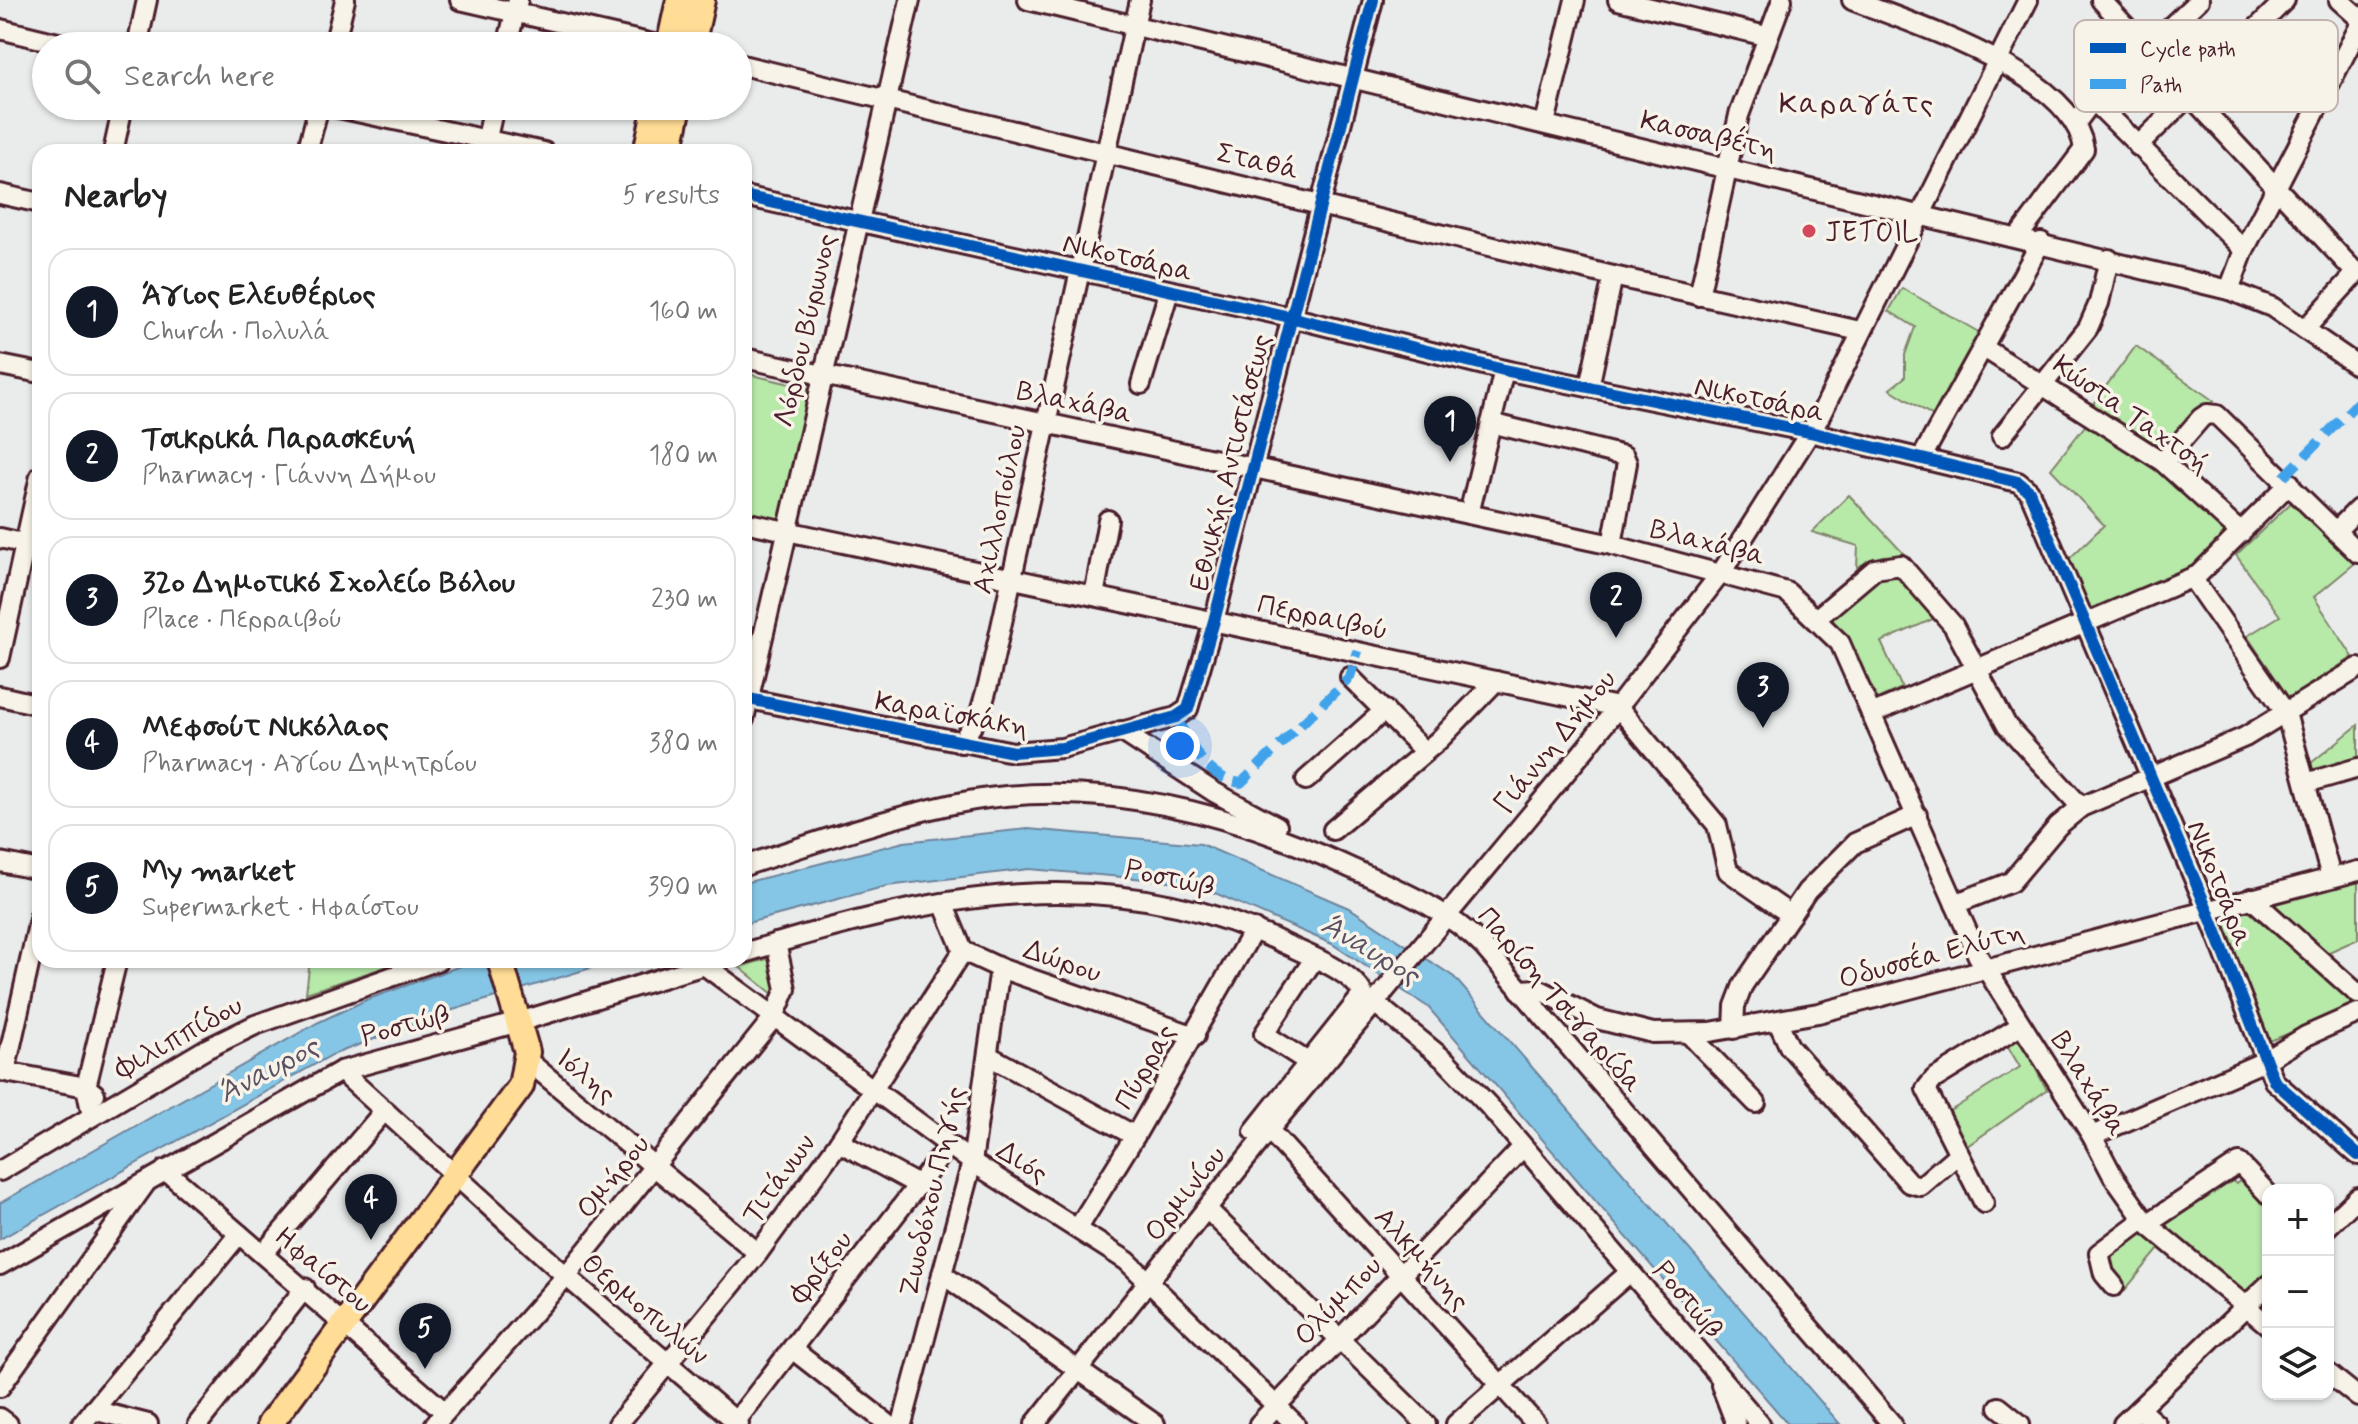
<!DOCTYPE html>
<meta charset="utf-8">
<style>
:root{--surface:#fff;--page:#f6f6f6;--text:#222;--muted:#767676;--line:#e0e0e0;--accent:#111827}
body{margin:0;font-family:Mynerve,sans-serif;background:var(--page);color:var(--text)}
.controls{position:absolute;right:24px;bottom:24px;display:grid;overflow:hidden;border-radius:16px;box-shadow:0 2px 6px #0004}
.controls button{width:72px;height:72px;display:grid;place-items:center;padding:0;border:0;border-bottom:2px solid var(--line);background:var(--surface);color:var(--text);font:40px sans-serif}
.you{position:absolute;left:1180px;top:746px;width:28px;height:28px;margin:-20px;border:6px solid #fff;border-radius:50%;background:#1a73e8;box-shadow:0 0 0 12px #1a73e833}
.badge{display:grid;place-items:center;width:52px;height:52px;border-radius:50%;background:var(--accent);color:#fff;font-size:26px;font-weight:700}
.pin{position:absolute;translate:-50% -66px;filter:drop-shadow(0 2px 4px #0008)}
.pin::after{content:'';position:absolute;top:42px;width:28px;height:24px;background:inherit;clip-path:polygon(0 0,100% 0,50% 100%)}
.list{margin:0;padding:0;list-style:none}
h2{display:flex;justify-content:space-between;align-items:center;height:104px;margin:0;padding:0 32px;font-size:34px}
h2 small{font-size:26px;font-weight:400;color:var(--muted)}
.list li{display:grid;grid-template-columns:52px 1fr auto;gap:24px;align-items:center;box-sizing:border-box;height:128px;margin:0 16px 16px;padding:0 16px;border:2px solid var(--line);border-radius:24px}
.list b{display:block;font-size:30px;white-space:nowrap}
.list p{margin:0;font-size:26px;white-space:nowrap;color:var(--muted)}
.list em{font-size:26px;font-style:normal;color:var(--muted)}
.icon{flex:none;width:44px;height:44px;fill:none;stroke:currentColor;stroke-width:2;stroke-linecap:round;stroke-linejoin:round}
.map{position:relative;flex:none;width:2358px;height:1424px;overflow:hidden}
.search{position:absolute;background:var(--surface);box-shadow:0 2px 6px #0004;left:32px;top:32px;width:720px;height:88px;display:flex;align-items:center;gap:20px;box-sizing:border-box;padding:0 28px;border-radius:44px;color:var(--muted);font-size:30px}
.panel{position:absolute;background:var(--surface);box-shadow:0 2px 6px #0004;left:32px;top:144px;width:720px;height:824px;border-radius:24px}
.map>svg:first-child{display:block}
.green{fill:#b7e9a9;stroke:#80846a;stroke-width:2}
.water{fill:#85c6e6;stroke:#6d839b;stroke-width:2}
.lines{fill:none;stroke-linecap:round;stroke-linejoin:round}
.minor-casing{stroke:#4a1f2b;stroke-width:24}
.major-casing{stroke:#4a1f2b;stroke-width:30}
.minor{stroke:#f7f3e8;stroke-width:18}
.major{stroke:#ffdd96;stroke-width:24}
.quiet{stroke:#40a2eb;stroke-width:10;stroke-dasharray:20 10;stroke-linecap:butt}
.cycleway-casing{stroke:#f7f3e8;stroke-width:17}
.cycleway{stroke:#0057b8;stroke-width:12}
.poi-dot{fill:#d1495b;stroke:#f7f3e8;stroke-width:3}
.labels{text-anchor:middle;stroke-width:7;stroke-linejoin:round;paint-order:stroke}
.street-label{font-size:28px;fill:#4a1f2b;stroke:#f7f3e8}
.poi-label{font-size:28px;fill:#4a1f2b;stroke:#f7f3e8;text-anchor:start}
.neighbourhood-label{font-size:30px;letter-spacing:2px;fill:#4a1f2b;stroke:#f7f3e8}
.water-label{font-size:30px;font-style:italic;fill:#5c5163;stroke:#f7f3e8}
.key{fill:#f7f3e8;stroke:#c3b3af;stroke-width:2}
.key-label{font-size:22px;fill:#4a1f2b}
</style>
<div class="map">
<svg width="2358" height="1424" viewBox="0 0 2358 1424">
<rect width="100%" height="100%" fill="#eaecec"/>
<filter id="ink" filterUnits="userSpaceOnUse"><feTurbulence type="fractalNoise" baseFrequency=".0125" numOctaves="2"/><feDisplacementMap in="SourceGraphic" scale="16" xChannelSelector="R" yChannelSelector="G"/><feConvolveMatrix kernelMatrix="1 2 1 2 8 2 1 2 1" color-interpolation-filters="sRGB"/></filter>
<g filter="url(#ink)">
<g class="green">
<polygon points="1902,288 1982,334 1935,417 1890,389 1905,377 1905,355 1915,327 1889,311"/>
<polygon points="2136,346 2214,401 2164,449 2092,405"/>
<polygon points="744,373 811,389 780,524 744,516"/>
<polygon points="2088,422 2160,471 2229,534 2196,569 2090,610 2068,560 2104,525 2051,469"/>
<polygon points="1849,495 1905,555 1882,556 1857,567 1858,546 1812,532"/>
<polygon points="2295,499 2354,564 2314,597 2353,657 2289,698 2247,636 2280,616 2236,555"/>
<polygon points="1895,566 1940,616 1881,642 1902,688 1877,699 1856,653 1830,616 1850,592"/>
<polygon points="2358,725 2358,762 2315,776 2311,763"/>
<polygon points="2358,882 2358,939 2320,956 2264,903"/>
<polygon points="2253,906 2358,999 2358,1005 2270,1041 2219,917"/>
<polygon points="767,959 771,960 779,988 773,994 739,967"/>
<polygon points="310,960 407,960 306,993"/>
<polygon points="2019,1038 2047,1090 1960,1151 1942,1116 2020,1067 2007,1045"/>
<polygon points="2227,1176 2236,1184 2245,1176 2268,1198 2268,1270 2243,1295 2157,1224"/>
<polygon points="2139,1228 2159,1249 2125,1290 2108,1271 2105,1253"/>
</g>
<g class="water">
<polygon points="1028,829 1201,844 1351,909 1454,977 1840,1424 1788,1424 1428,1007 1332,944 1192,883 1029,869 887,886 744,924 744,883 904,842"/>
<polygon points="477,960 617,960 443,1013 332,1055 0,1239 0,1203 317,1023 366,1000"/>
</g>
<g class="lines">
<defs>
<g id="minor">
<polyline points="460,0 662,46"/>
<polyline points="1028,0 2229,290 2272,307 2358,366"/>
<polyline points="1618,0 1766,36"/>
<path d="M 1852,0 C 1913,24 2074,74 2084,149 L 2018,237"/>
<polyline points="2101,0 2356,273"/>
<polyline points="2339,0 2358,17"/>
<polyline points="0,29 70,46"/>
<polyline points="137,46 147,0"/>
<polyline points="334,46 345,0"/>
<polyline points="507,46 518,0"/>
<polyline points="738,64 1613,276 1860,331"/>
<polyline points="2093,100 2244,250"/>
<polyline points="329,106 544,152"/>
<polyline points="1545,123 1575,0"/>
<polyline points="2075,124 2093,100 2199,0"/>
<polyline points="2138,146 2285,0"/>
<polyline points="113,152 123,106"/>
<polyline points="307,152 319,106"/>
<polyline points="484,152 494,106"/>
<polyline points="0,194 40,203"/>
<polyline points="744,196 1290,317 1504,370 1810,432 2018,482 2029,491 2207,909 2274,1081 2358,1155"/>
<polyline points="2229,290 2244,250 2358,29"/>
<polyline points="1699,296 1739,115 1782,0"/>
<polyline points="2306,328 2358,271"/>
<polyline points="1984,348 2163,462 2241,533"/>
<polyline points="744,358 1612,545 1787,592 1840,643 1978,956 2092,1136 2113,1176 2147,1224 2268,1325"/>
<polyline points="0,365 40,373"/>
<polyline points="1141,384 1169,291"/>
<polyline points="1589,387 1613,276"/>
<polyline points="1491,423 1624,456 1627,463 1612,545"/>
<polyline points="2002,436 2088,328 2099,303 2109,259"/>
<polyline points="1921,459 2041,242"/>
<polyline points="2163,462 2201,418 2207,414 2217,415 2358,553"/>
<polyline points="1469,514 1504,370"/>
<polyline points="744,522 1618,707 1717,825 1728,871 1791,915"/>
<polyline points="2336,531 2358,509"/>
<polyline points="0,538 40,547"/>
<polyline points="2192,578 2286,713 2331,877"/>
<polyline points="1094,596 1108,520"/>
<polyline points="1817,618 1875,569 1901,565 1953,625 2007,726 2081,807"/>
<polyline points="0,658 40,476"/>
<polyline points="1350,677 1424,751"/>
<polyline points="0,696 40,705"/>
<polyline points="744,698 1013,752 1062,748 1176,717 1188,709 1214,621 1373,0"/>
<polyline points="1871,714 2198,575 2290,483"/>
<polyline points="744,719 910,0"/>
<polyline points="1121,731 1214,792 1277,826"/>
<polyline points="961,743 980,713 989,681 1140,0"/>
<polyline points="1306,780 1385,710"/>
<polyline points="2306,783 2358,768"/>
<polyline points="1333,830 1439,740 1496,681"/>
<polyline points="0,862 40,870"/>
<path d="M 744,866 C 813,843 883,819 953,804 C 1087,776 1221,809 1342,864 C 1392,887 1444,906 1483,946 L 1892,1424"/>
<polyline points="2251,898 2358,994"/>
<polyline points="943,903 963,951 1000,968 1195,1036"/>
<polyline points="1955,904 2011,882 2058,826 2081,807 2245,737 2358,668"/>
<path d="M 744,953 C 927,896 1107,856 1287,945 C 1310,956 1352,971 1363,994 L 1254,1131"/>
<polyline points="704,965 972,1162 1127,1261 1295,1424"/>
<polyline points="1520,990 1538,989 1597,1019 1653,1033 1710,1032 1818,1013 2358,871"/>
<polyline points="1376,1004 1446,1061 1488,1105 1760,1424"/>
<polyline points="1778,1022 1789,1046 1909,1183 1921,1186 1957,1155"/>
<polyline points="1734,1029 1735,1006 1743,985 1807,891 1855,843 1917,815"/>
<polyline points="1689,1034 1756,1103"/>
<polyline points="989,1056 1135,1136"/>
<polyline points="528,1061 758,1253"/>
<polyline points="1308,1062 1264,1034 1314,959"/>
<polyline points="0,1071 86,1087 95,1094"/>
<polyline points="341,1071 566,1276 739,1424"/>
<polyline points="5,1072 40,916"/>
<polyline points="92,1116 86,1087 117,960"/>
<polyline points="1269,1130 1536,1424"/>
<polyline points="2092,1136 2265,1061 2306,1036 2358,1013"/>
<polyline points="839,1142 918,1185"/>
<polyline points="165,1170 445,1412"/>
<polyline points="0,1171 206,1049 255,1025 439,960"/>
<polyline points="1984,1203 1926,1089 1934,1079 2020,1026"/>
<polyline points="1208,1210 1426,1424"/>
<polyline points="2147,1224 2239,1163 2268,1194"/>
<polyline points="2328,1226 2358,1197"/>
<polyline points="1078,1228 1135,1136 1254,929"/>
<polyline points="263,1254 385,1110"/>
<polyline points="0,1265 341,1071 519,1022 721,960"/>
<polyline points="942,1274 1155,1424"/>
<polyline points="2114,1286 2104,1274 2099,1253 2144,1219"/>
<polyline points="792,1349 888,1424"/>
<polyline points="2328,1373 2358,1397"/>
<polyline points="1721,1385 1736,1424"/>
<polyline points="0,1387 145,1184"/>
<polyline points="1999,1407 2020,1424"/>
<polyline points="2139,1409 2156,1424"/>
<polyline points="93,1410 148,1424"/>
<polyline points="0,1418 8,1424"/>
<polyline points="736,1421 949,1145"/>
<polyline points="82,1424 239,1234"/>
<polyline points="198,1424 305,1288"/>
<polyline points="435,1424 566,1276 774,1017 786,989 776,943"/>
<polyline points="618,1424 758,1253 839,1142 963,951"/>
<polyline points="902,1424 972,1162 1000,968"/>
<polyline points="1035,1424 1269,1130 1586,748 1721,573 1819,418 2028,0"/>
<polyline points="1259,1424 1523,1147"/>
<polyline points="1456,1424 1630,1272"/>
<polyline points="2123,1424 2268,1285"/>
</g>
<g id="major">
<polyline points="669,46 679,0"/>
<polyline points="692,46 702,0"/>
<polyline points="646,152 656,106"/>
<polyline points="669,152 679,106"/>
<polyline points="270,1424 521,1086 527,1052 500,960"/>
</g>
</defs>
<use href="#minor" class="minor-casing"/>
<use href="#major" class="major-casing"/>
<use href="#minor" class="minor"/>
<use href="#major" class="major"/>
<g class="quiet">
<polyline points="2284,477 2358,402"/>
<path d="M 1176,717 C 1192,746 1205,778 1241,783 L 1350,677 L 1358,651"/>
</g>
<defs>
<g id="cycleway">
<polyline points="744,196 1290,317 1504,370 1810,432 2018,482 2029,491 2207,909 2274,1081 2358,1155"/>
<polyline points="744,698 1013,752 1062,748 1176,717 1188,709 1214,621 1373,0"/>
</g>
</defs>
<use href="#cycleway" class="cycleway-casing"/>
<use href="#cycleway" class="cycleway"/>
</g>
</g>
<circle class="poi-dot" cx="1809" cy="231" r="8"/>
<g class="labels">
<g class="street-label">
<text transform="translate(1709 134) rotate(13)" y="10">Κασσαβέτη</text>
<text transform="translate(1258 160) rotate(13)" y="10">Σταθά</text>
<text transform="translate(1128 256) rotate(13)" y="10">Νικοτσάρα</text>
<text transform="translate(804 330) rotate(-77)" y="10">Λόρδου Βύρωνος</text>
<text transform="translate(1760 398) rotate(12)" y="10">Νικοτσάρα</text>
<text transform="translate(1075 401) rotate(12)" y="10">Βλαχάβα</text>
<text transform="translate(2132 413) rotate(35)" y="10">Κώστα Ταχτσή</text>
<text transform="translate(1229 462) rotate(-76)" y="10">Εθνικής Αντιστάσεως</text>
<text transform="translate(998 509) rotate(-78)" y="10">Αχιλλοπούλου</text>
<text transform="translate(1708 541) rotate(14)" y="10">Βλαχάβα</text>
<text transform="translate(1323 616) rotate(12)" y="10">Περραιβού</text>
<text transform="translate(952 713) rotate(10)" y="10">Καραϊσκάκη</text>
<text transform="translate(1554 741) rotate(-51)" y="10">Γιάννη Δήμου</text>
<text transform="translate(1170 877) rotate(12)" y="10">Ροστώβ</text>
<text transform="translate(2221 883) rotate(68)" y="10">Νικοτσάρα</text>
<text transform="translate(1931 954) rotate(-15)" y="10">Οδυσσέα Ελύτη</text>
<text transform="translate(1063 960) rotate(19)" y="10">Δώρου</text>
<text transform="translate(1561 999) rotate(49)" y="10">Παρίση Τσιγαρίδα</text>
<text transform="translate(405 1024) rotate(-15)" y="10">Ροστώβ</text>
<text transform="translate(178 1036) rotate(-29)" y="10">Φιλιππίδου</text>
<text transform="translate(1144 1066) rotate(-60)" y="10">Πύρρας</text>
<text transform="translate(587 1075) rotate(40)" y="10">Ιόλης</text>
<text transform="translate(2090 1083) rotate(58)" y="10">Βλαχάβα</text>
<text transform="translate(1023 1161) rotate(32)" y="10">Διός</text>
<text transform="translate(612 1176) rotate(-51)" y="10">Ομήρου</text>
<text transform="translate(778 1178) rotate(-54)" y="10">Τιτάνων</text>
<text transform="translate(931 1191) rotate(-77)" y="10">Ζωοδόχου Πηγής</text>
<text transform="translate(1184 1193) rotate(-52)" y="10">Ορμινίου</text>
<text transform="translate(1423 1258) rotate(48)" y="10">Αλκμήνης</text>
<text transform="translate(820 1266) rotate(-52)" y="10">Φρίξου</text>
<text transform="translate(324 1269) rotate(40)" y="10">Ηφαίστου</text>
<text transform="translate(1689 1299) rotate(50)" y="10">Ροστώβ</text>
<text transform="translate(1337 1300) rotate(-46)" y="10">Ολύμπου</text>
<text transform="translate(646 1308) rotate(40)" y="10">Θερμοπυλών</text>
</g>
<g class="poi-label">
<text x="1825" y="241">JETOIL</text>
</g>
<g class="neighbourhood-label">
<text x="1857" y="113">Καραγάτς</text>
</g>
<g class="water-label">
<text transform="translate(1371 949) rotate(31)" y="10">Άναυρος</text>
<text transform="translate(268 1069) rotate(-28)" y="10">Άναυρος</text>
</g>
</g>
<rect x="2074" y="20" width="264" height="92" rx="12" class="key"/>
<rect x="2090" y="43" width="36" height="10" fill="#0057b8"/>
<rect x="2090" y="79" width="36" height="10" fill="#40a2eb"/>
<g class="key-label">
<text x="2140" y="56">Cycle path</text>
<text x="2140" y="92">Path</text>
</g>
</svg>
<div class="controls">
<button>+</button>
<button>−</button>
<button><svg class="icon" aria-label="layers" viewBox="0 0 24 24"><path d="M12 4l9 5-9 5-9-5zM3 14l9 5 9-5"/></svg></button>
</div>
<div class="you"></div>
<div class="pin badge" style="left:1450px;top:462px">1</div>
<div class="pin badge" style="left:1616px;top:638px">2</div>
<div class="pin badge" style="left:1763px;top:728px">3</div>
<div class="pin badge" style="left:371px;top:1240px">4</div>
<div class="pin badge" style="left:425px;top:1369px">5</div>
<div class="search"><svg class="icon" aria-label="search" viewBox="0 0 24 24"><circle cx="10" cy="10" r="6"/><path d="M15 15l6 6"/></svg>Search here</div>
<section class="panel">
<h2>Nearby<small>5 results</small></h2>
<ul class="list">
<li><span class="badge">1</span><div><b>Άγιος Ελευθέριος</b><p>Church · Πολυλά</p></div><em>160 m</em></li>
<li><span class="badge">2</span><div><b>Τσικρικά Παρασκευή</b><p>Pharmacy · Γιάννη Δήμου</p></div><em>180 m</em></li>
<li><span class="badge">3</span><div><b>32ο Δημοτικό Σχολείο Βόλου</b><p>Place · Περραιβού</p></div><em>230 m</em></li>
<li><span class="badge">4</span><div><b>Μεφσούτ Νικόλαος</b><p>Pharmacy · Αγίου Δημητρίου</p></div><em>380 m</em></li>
<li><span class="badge">5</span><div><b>My market</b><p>Supermarket · Ηφαίστου</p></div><em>390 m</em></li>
</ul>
</section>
</div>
